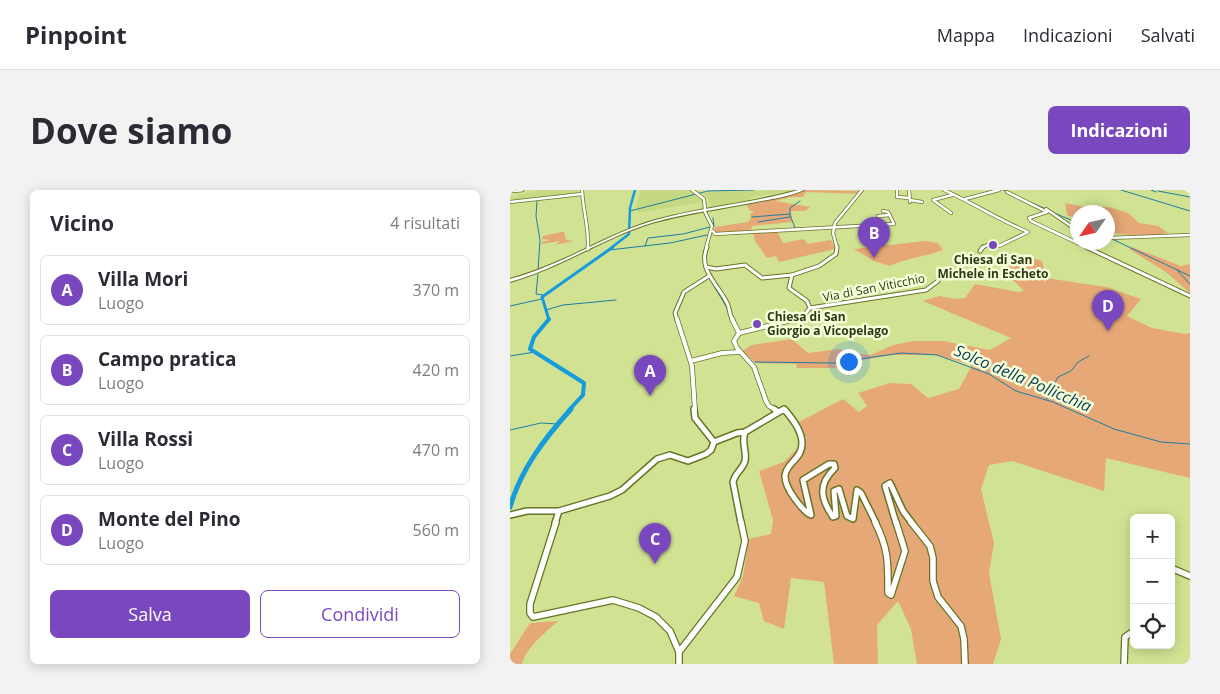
<!DOCTYPE html>
<html lang="it">
<meta charset="utf-8">
<style>
:root{--surface:#fff;--page:#f2f2f3;--text:#2b2b33;--muted:#7c7c81;--line:#e1e1e2;--accent:#7948bf}
body{margin:0;font-family:"Open Sans",sans-serif;background:var(--page);color:var(--text)}
.controls{position:absolute;right:15px;bottom:15px;display:grid;overflow:hidden;border-radius:8px;box-shadow:0 2px 12px #0003}
.controls button{width:45px;height:45px;display:grid;place-items:center;padding:0;border:0;border-bottom:1px solid var(--line);background:var(--surface);color:var(--text);font:25px sans-serif}
.compass{position:absolute;left:560px;top:15px;width:45px;height:45px;border-radius:50%;background:var(--surface);box-shadow:0 2px 12px #0003;rotate:236deg}
.you{position:absolute;left:338px;top:171px;width:18px;height:18px;margin:-12px;border:4px solid #fff;border-radius:50%;background:#1a73e8;box-shadow:0 0 0 8px #1a73e833}
.badge{display:grid;place-items:center;width:32px;height:32px;border-radius:50%;background:var(--accent);color:#fff;font-size:16px;font-weight:700}
.pin{position:absolute;translate:-50% -41px;filter:drop-shadow(0 1px 2px #0008)}
.pin::after{content:'';position:absolute;top:26px;width:18px;height:15px;background:inherit;clip-path:polygon(0 0,100% 0,50% 100%)}
.list{margin:0;padding:0;list-style:none}
h2{display:flex;justify-content:space-between;align-items:center;height:65px;margin:0;padding:0 20px;font-size:21px}
h2 small{font-size:16px;font-weight:400;color:var(--muted)}
.list li{display:grid;grid-template-columns:32px 1fr auto;gap:15px;align-items:center;box-sizing:border-box;height:70px;margin:0 10px 10px;padding:0 10px;border:1px solid var(--line);border-radius:8px}
.list b{display:block;font-size:19px;white-space:nowrap}
.list p{margin:0;font-size:16px;white-space:nowrap;color:var(--muted)}
.list em{font-size:16px;font-style:normal;color:var(--muted)}
.actions{display:flex;gap:10px;padding:15px 20px}
.actions a{flex:1;padding:11px 0;border:1px solid var(--accent);border-radius:8px;text-align:center;font-size:18px;color:var(--accent)}
.actions .main{background:var(--accent);color:#fff}
.icon{flex:none;width:28px;height:28px;fill:none;stroke:currentColor;stroke-width:2;stroke-linecap:round;stroke-linejoin:round}
.map{position:relative;flex:none;width:680px;height:474px;overflow:hidden;border-radius:8px}
header{display:flex;align-items:center;gap:30px;box-sizing:border-box;height:70px;padding:0 25px;background:var(--surface);border-bottom:1px solid var(--line)}
header strong{font-size:24px}
nav{display:flex;gap:28px;margin-inline-start:auto;font-size:18px}
.intro{display:flex;align-items:center;justify-content:space-between;box-sizing:border-box;height:120px;padding:0 30px}
h1{margin:0;font-size:35px}
.button{padding:12px 22px;border-radius:8px;background:var(--accent);color:#fff;font-size:18px;font-weight:700}
main{display:flex;gap:30px;padding:0 30px}
aside{flex:1;background:var(--surface);border-radius:8px;box-shadow:0 2px 12px #0003}
.map>svg:first-child{display:block}
.built{fill:#c5d882}
.green{fill:#e6a877}
.lines{fill:none;stroke-linecap:round;stroke-linejoin:round}
.stream{stroke:#1e7da2;stroke-width:1}
.canal-far3{stroke:#169bdd;stroke-width:2.5}
.canal-far2{stroke:#169bdd;stroke-width:3}
.canal-far1{stroke:#169bdd;stroke-width:4}
.canal{stroke:#169bdd;stroke-width:5}
.minor-far4-casing{stroke:#677526;stroke-width:4}
.minor-far3-casing{stroke:#677526;stroke-width:5}
.minor-far2-casing{stroke:#677526;stroke-width:5.5}
.minor-far1-casing{stroke:#677526;stroke-width:8}
.minor-casing{stroke:#677526;stroke-width:8}
.secondary-casing{stroke:#677526;stroke-width:4.5}
.primary-casing{stroke:#677526;stroke-width:2}
.minor-far4{stroke:#fff;stroke-width:2.5}
.minor-far3{stroke:#fff;stroke-width:3}
.minor-far2{stroke:#fff;stroke-width:4}
.minor-far1{stroke:#fff;stroke-width:5}
.minor{stroke:#fff;stroke-width:5.5}
.secondary{stroke:#fff;stroke-width:3}
.primary{fill:#fff;fill-rule:evenodd}
.poi-dot{fill:#7948bf;stroke:#f5ffd8;stroke-width:2}
.labels{text-anchor:middle;stroke-width:5;stroke-linejoin:round;paint-order:stroke}
.far-poi-label{font-size:12px;font-weight:bold;fill:#313818;stroke:#f5ffd8}
.far-street-label{font-size:12px;fill:#313818;stroke:#f5ffd8}
.water-label{font-size:16px;font-style:italic;fill:#0a3c57;stroke:#f5ffd8}
</style>
<header>
<strong>Pinpoint</strong>
<nav><a>Mappa</a><a>Indicazioni</a><a>Salvati</a></nav>
</header>
<div class="intro"><h1>Dove siamo</h1><a class="button">Indicazioni</a></div>
<main>
<aside>
<h2>Vicino<small>4 risultati</small></h2>
<ul class="list">
<li><span class="badge">A</span><div><b>Villa Mori</b><p>Luogo</p></div><em>370 m</em></li>
<li><span class="badge">B</span><div><b>Campo pratica</b><p>Luogo</p></div><em>420 m</em></li>
<li><span class="badge">C</span><div><b>Villa Rossi</b><p>Luogo</p></div><em>470 m</em></li>
<li><span class="badge">D</span><div><b>Monte del Pino</b><p>Luogo</p></div><em>560 m</em></li>
</ul>
<div class="actions"><a class="main">Salva</a><a>Condividi</a></div>
</aside>
<div class="map">
<svg width="680" height="474" viewBox="0 0 680 474">
<rect width="100%" height="100%" fill="#d1e393"/>
<g class="built">
<polygon points="28,0 71,0 71,4 0,12 0,9 5,8 9,4 26,2"/>
<polygon points="131,0 180,0 190,6 193,12 127,23 127,14"/>
<polygon points="283,0 271,4 268,3 242,7 239,8 239,12 202,18 197,7 192,4 202,2"/>
</g>
<g class="green">
<polygon points="295,0 354,1 351,4 296,2 293,7 281,7 265,11 300,17 296,21 281,21 282,32 242,36 241,41 205,43 205,37 238,32 241,28 240,24 245,21 240,21 237,15"/>
<path d="M 555,13 L 574,17 L 599,17 L 618,23 L 629,33 L 648,36 L 658,43 C 637,47 618,46 598,42 L 598,22 L 568,22 L 567,29 L 557,25 Z"/>
<polygon points="267,41 273,53 294,49 298,54 320,50 322,51 325,59 269,72 266,66 257,68 245,51 243,43"/>
<polygon points="51,42 54,42 56,50 64,51 45,55 50,51 32,54 31,52 40,50 32,49 33,46"/>
<path d="M 415,51 L 428,53 L 433,60 C 415,67 397,68 380,76 L 364,71 L 344,59 Z"/>
<polygon points="622,57 671,76 680,74 680,103 656,82 619,59"/>
<polygon points="508,64 532,71 536,88 596,97 631,109 617,126 642,138 675,144 680,143 680,288 596,268 594,301 502,271 479,275 471,299 484,353 479,383 491,449 483,474 407,474 401,439 388,411 367,435 368,474 324,474 314,392 281,388 274,439 254,431 249,413 224,406 233,386 239,349 261,344 263,330 249,281 274,272 297,249 287,233 333,209 349,222 357,216 348,203 380,193 401,194 418,208 449,199 462,175 426,165 382,165 341,172 329,178 287,178 286,174 246,173 232,161 242,155 282,149 298,163 329,159 339,163 361,165 383,155 404,151 433,151 480,160 501,148 413,111 429,106 446,109 455,108 465,94 508,102 514,101 499,86 501,79 496,75"/>
<path d="M 48,431 C 35,443 17,456 12,474 L 0,474 L 0,464 L 20,433 Z"/>
</g>
<g class="lines">
<g class="stream">
<polyline points="493,0 497,2"/>
<polyline points="611,0 680,21"/>
<polyline points="641,0 646,2"/>
<polyline points="648,1 680,7"/>
<polyline points="27,11 26,26 30,50 28,81"/>
<polyline points="522,13 536,19"/>
<polyline points="120,21 198,1 244,0"/>
<polyline points="542,22 568,33"/>
<polyline points="242,27 280,24"/>
<polyline points="203,28 204,36"/>
<polyline points="248,32 280,27"/>
<polyline points="285,38 280,25 280,18 290,11"/>
<polyline points="602,49 680,86"/>
<path d="M 196,54 C 189,80 205,96 217,118"/>
<polyline points="135,56 138,48 173,44 200,37"/>
<polyline points="99,60 160,53 197,45"/>
<polyline points="666,79 680,94"/>
<polyline points="28,84 26,104 33,105"/>
<polyline points="0,116 32,109"/>
<polyline points="36,120 53,115 106,110"/>
<polyline points="223,150 226,160"/>
<polyline points="0,166 25,162"/>
<polyline points="245,172 323,173 391,163 427,165 479,184 506,201 543,212 604,239 651,252 680,254"/>
<polyline points="536,210 548,187 561,181 568,172 579,166"/>
<polyline points="0,240 31,233 47,234"/>
</g>
<polyline class="canal-far3" points="101,58 119,44 120,18 125,0"/>
<polyline class="canal-far2" points="39,130 32,107 103,57"/>
<polyline class="canal-far1" points="39,129 24,147 20,159 74,193 73,205 59,220"/>
<path class="canal" d="M 0,317 C 11,279 34,249 61,219"/>
<defs>
<g id="minor-far4">
<path d="M 72,0 C 73,20 79,38 78,58"/>
<polyline points="182,0 194,9 195,20"/>
<polyline points="387,0 387,7 400,8"/>
<polyline points="399,0 400,12"/>
<path d="M 434,0 C 463,13 489,30 518,42 L 489,56 L 479,54 L 472,58"/>
<polyline points="497,2 537,22 519,28 521,31 578,58"/>
<polyline points="455,9 489,0"/>
<polyline points="400,10 412,12"/>
<polyline points="0,12 72,4"/>
<polyline points="536,19 568,41"/>
<polyline points="195,22 202,36 196,58"/>
<polyline points="441,23 423,10 442,5"/>
<polyline points="368,26 380,25"/>
<polyline points="203,41 205,44 384,34 378,22 373,21"/>
<polyline points="598,48 680,45"/>
<polyline points="327,58 323,43 325,33 352,0"/>
</g>
<g id="minor-far3">
<path d="M 197,57 C 187,80 210,96 218,115 C 220,120 219,125 223,130"/>
<polyline points="576,57 680,106"/>
<polyline points="78,59 78,57"/>
<polyline points="470,61 473,57"/>
<polyline points="196,77 206,79 235,75 252,88 282,85"/>
<polyline points="300,118 416,100 428,91"/>
<polyline points="167,130 165,123 174,102 199,86"/>
<polyline points="282,130 295,124 300,118 297,111 279,98 282,85 309,76 326,64 327,57"/>
</g>
<g id="minor-far2">
<polyline points="167,129 182,176 185,220"/>
<polyline points="222,129 229,143 224,151 227,158 244,177 256,211 259,216 266,220"/>
<polyline points="229,143 286,129"/>
<polyline points="181,171 212,163 229,162"/>
<polyline points="272,220 275,220"/>
</g>
<g id="minor-far1">
<polyline points="184,219 185,228 204,252"/>
<polyline points="264,219 267,221"/>
<path d="M 0,325 L 17,321 L 49,321 L 100,306 L 112,300 L 147,269 L 160,265 L 178,271 L 196,264 L 201,260 L 204,252 L 227,243 L 235,242 L 274,219 C 282,228 292,241 292,253 C 292,277 259,273 285,309 C 290,315 294,322 301,325 L 293,290 L 319,274 L 324,274 L 325,278 C 308,294 310,308 323,327 L 326,326 L 324,301 L 329,299 L 337,326 L 343,329 L 347,300 L 351,303 L 366,333"/>
<polyline points="45,333 49,321"/>
<path d="M 231,333 L 223,292 C 225,283 233,279 235,271 C 237,261 231,252 235,242"/>
<polyline points="386,333 375,296 380,293 393,321 402,333"/>
</g>
<g id="minor">
<polyline points="46,332 20,414 20,423 23,427 103,410 129,418 146,427 160,441 169,462 169,474"/>
<path d="M 365,332 C 379,360 378,373 378,403 L 381,405 L 395,361 L 386,332"/>
<polyline points="401,332 420,356 423,368 423,391 428,407 451,436 454,449 455,474"/>
<polyline points="661,378 680,386"/>
<polyline points="169,462 227,387 235,351 231,332"/>
<polyline points="614,474 615,447 624,441"/>
</g>
<polyline id="secondary" points="0,1 12,0"/>
<path id="primary" d="M 288,0 L 294,0 C 279,7 262,9 246,12 C 212,19 178,23 145,32 C 94,47 51,78 0,92 L 0,89 C 18,84 36,77 54,69 C 83,56 111,40 142,31 C 190,17 240,14 288,0 Z"/>
</defs>
<use href="#minor-far4" class="minor-far4-casing"/>
<use href="#minor-far3" class="minor-far3-casing"/>
<use href="#minor-far2" class="minor-far2-casing"/>
<use href="#minor-far1" class="minor-far1-casing"/>
<use href="#minor" class="minor-casing"/>
<use href="#secondary" class="secondary-casing"/>
<use href="#primary" class="primary-casing"/>
<use href="#minor-far4" class="minor-far4"/>
<use href="#minor-far3" class="minor-far3"/>
<use href="#minor-far2" class="minor-far2"/>
<use href="#minor-far1" class="minor-far1"/>
<use href="#minor" class="minor"/>
<use href="#secondary" class="secondary"/>
<use href="#primary" class="primary"/>
</g>
<g class="poi-dot">
<circle cx="483" cy="55" r="5"/>
<circle cx="247" cy="134" r="5"/>
</g>
<g class="labels">
<g class="far-poi-label">
<text x="483" y="74">Chiesa di San<tspan x="483" dy="14">Michele in Escheto</tspan></text>
<text x="257" y="131" text-anchor="start">Chiesa di San<tspan x="257" dy="14">Giorgio a Vicopelago</tspan></text>
</g>
<g class="far-street-label">
<text transform="translate(364 98) rotate(-11)" y="4">Via di San Viticchio</text>
</g>
<g class="water-label">
<text transform="translate(513 188) rotate(23)" y="6">Solco della Pollicchia</text>
</g>
</g>
</svg>
<div class="controls">
<button>+</button>
<button>−</button>
<button><svg class="icon" aria-label="locate" viewBox="0 0 24 24"><circle cx="12" cy="12" r="6"/><path d="M12 2v4M12 18v4M2 12h4M18 12h4"/></svg></button>
</div>
<svg class="compass" viewBox="-18 -18 36 36"><path d="M0-13l5 13h-10z" fill="#e53935"/><path d="M0 13l5-13h-10z" fill="#7c7c81"/></svg>
<div class="you"></div>
<div class="pin badge" style="left:140px;top:206px">A</div>
<div class="pin badge" style="left:364px;top:68px">B</div>
<div class="pin badge" style="left:145px;top:374px">C</div>
<div class="pin badge" style="left:598px;top:141px">D</div>
</div>
</main>
